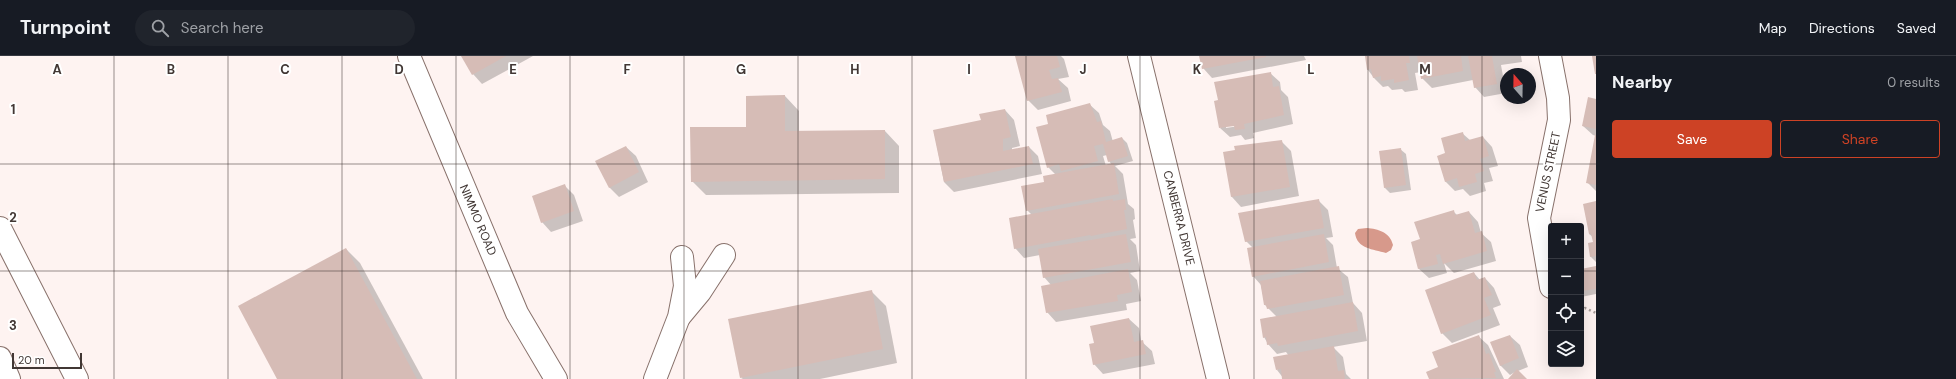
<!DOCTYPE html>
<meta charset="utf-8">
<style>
:root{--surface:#171b24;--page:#20242c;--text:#f1f3f6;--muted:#9ea1a6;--line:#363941;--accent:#cd4225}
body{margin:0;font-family:"DM Sans",sans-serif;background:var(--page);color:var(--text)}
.controls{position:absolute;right:12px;bottom:12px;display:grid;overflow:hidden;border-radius:4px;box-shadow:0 4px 16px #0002}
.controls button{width:36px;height:36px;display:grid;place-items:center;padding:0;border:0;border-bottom:1px solid var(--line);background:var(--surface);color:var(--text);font:20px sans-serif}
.compass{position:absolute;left:1500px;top:12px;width:36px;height:36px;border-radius:50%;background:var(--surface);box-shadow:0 4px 16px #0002;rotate:340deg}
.scale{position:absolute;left:12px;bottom:10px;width:70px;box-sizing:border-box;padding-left:4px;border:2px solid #413734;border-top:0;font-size:11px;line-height:14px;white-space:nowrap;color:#413734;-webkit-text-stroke:3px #fff;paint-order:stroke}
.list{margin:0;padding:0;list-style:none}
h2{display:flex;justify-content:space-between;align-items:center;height:52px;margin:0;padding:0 16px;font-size:17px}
h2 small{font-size:13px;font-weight:400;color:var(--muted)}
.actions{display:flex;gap:8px;padding:12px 16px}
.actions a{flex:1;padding:9px 0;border:1px solid var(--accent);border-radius:4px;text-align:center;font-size:14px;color:var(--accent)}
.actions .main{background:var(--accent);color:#fff}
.icon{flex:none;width:22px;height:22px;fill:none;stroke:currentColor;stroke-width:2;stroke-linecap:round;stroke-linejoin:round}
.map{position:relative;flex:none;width:1596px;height:323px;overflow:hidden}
header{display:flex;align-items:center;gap:24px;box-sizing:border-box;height:56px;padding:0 20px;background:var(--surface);border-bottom:1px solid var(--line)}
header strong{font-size:19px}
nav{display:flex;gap:22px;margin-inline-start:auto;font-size:14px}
.search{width:280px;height:36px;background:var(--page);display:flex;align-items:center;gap:10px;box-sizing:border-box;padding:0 14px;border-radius:22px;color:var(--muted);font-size:15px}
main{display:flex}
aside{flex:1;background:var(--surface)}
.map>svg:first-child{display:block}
.water{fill:#d7998b}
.shadow{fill:#0003;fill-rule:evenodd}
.building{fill:#d6bcb6}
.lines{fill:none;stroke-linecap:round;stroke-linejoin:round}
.minor-casing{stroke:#88716b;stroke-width:24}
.path{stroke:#a99f9c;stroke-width:2.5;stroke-dasharray:2 3;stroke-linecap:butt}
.minor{stroke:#fff;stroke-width:22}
.grid{fill:none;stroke:#413734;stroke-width:1;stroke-opacity:0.55}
.labels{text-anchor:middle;stroke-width:4;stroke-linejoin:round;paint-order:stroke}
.street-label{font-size:12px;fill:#413734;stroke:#fff}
.grid-label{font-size:13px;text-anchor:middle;font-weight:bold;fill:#413734;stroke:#fff;stroke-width:4;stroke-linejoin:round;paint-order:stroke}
</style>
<header>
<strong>Turnpoint</strong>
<div class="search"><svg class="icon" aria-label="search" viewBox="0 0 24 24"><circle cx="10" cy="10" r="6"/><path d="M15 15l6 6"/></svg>Search here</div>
<nav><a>Map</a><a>Directions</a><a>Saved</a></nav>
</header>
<main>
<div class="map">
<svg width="1596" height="323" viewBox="0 0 1596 323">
<rect width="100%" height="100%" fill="#fef3f1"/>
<path class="water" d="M 1367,172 C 1378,173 1390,176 1393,189 L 1391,194 L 1386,197 C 1373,193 1357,193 1355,177 L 1358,173 Z"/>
<g class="shadow">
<polygon points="462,0 533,0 482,28 473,18"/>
<polygon points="1016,0 1061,0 1064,3 1069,21 1058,23 1068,32 1071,45 1038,54 1028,44"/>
<polygon points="1200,0 1304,0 1306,4 1212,22 1203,12"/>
<polygon points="1366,0 1521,0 1522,6 1501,9 1506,37 1484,41 1475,31 1473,24 1432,32 1422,22 1421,16 1415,17 1418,34 1405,36 1402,33 1392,34 1388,30 1383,31 1374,22 1368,14"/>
<path d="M 1270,17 L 1280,26 L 1281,34 L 1288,41 L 1293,68 L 1253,77 L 1254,82 L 1245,84 L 1241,79 L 1230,81 L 1220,72 ZM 1226,70 L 1239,70 L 1226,72 Z"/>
<polygon points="785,40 799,55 799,76 885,75 899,90 899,137 706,139 692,125 747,72"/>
<polygon points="1596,44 1596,135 1587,126 1596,80 1593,79 1583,70"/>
<path d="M 1089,48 L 1099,57 L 1103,69 L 1110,75 L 1113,86 L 1122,82 L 1127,87 L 1133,105 L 1115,110 L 1123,118 L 1128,148 L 1134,153 L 1135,163 L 1133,164 L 1136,182 L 1130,183 L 1136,189 L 1140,215 L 1130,217 L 1137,224 L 1141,245 L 1126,248 L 1127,254 L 1056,266 L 1047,256 L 1051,229 L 1044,221 L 1040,199 L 1024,202 L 1015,192 L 1032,159 L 1027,154 L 1045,127 L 1056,119 L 1048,111 L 1049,68 ZM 1107,99 L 1109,105 L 1112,109 L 1106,110 L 1103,100 Z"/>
<polygon points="1005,54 1014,64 1020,90 1012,92 1012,94 1029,91 1038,100 1042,118 954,136 944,126 934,75 982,65"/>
<polygon points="1462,77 1471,85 1483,81 1492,91 1498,110 1489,112 1493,125 1484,127 1486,135 1470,140 1463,133 1455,135 1445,125 1446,98"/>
<polygon points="1281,85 1291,95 1299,140 1241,151 1232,141 1224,97"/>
<polygon points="626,91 636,100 648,126 619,141 609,131"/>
<polygon points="1400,93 1406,98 1411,134 1390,137 1385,132"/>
<polygon points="564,129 574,139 583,165 551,176 542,166"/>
<polygon points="1318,144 1328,154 1333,181 1326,182 1333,189 1337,212 1348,221 1353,247 1362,257 1367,285 1333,291 1343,301 1346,318 1351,323 1284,323 1277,314 1289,300 1286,296 1277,298 1268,288 1264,281 1277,261 1265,249 1261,229 1253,220 1253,192 1246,185 1239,158"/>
<polygon points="1596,146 1596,206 1591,201 1594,187 1593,181 1589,178"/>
<polygon points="1453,155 1458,160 1469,156 1478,166 1481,177 1491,186 1496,205 1454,217 1444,207 1447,217 1429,222 1419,213 1412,187 1421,184"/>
<polygon points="346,193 360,207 423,323 278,323"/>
<polygon points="1596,212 1596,238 1581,241 1581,214"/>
<polygon points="1474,217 1480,224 1485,222 1494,232 1501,249 1493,252 1500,269 1452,287 1442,277"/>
<polygon points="871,235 886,250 897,307 820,323 743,323 741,322"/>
<polygon points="1129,263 1139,272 1141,285 1152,295 1155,308 1103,318 1094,308 1095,288"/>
<polygon points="1478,280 1488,289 1504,323 1430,323 1427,316 1439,312"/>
<polygon points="1510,280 1520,289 1528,311 1518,315 1526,323 1510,323 1515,316 1510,319 1500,309"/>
</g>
<g class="building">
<polygon points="461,0 506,0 472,19"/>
<polygon points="1015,0 1057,0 1060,11 1049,14 1052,23 1058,22 1062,36 1027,45"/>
<polygon points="1199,0 1266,0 1266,1 1202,13"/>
<polygon points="1365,0 1409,0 1410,7 1406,7 1409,24 1394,27 1394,23 1381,25 1381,20 1373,22 1371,13 1367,14"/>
<polygon points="1417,0 1461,0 1463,15 1421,23"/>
<polygon points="1468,0 1492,0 1497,28 1474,32"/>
<polygon points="1592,0 1596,0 1596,18 1595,18"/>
<polygon points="1271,16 1273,31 1279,30 1284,59 1244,68 1245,73 1235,74 1234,70 1219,72 1214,45 1218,44 1214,26"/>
<polygon points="785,39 785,75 885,74 885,123 691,126 690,71 746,71 746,40"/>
<polygon points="1588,41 1596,43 1596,73 1582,70"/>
<polygon points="1090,47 1097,66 1101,65 1106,86 1122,81 1128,100 1108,106 1103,88 1094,90 1098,105 1061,115 1059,108 1047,112 1036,71 1048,68 1046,59"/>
<polygon points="1005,53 1011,81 1003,83 1003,95 1029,90 1033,108 944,126 933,74 981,64 979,58"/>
<polygon points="1463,76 1465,85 1483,80 1489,100 1480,103 1484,115 1475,118 1477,126 1459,131 1457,122 1445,126 1437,100 1445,97 1441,82"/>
<polygon points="1595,79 1596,79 1596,129 1586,127"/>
<polygon points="1282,84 1290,131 1231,141 1223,96 1235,94 1234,90"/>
<polygon points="626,90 639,116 609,132 595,105"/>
<polygon points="1401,92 1406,129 1384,132 1379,95"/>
<polygon points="1114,107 1119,138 1026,155 1021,130 1044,126 1043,120"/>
<polygon points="565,128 574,155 541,167 532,140"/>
<polygon points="1113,143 1113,145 1125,143 1126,154 1124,154 1127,173 1091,180 1090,179 1014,193 1009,162"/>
<polygon points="1319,143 1324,172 1245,186 1238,157"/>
<polygon points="1596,145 1596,200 1590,201 1588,187 1593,186 1591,178 1589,178 1583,148"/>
<polygon points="1454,154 1455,159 1469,155 1475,177 1482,175 1487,195 1443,208 1440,198 1436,199 1438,208 1418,213 1411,186 1420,183 1414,166"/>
<polygon points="1126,178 1131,206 1043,222 1038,193"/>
<polygon points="1324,178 1329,206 1252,221 1247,192"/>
<polygon points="346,192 417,323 277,323 238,250"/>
<polygon points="1339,210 1344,239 1267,253 1266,249 1264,249 1260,225"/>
<polygon points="1596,210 1596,233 1581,235 1581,213"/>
<polygon points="1128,213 1132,236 1117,239 1118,245 1046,257 1041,230"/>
<polygon points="1474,216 1477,224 1485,221 1488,230 1492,239 1484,242 1491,259 1441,278 1425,234"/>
<polygon points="872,234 883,293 740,322 728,263"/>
<polygon points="1353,246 1358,275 1278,290 1277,287 1267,289 1266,281 1263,282 1260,263"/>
<polygon points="1129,262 1134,286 1143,284 1146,298 1093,309 1089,288 1094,287 1090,270"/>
<polygon points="1479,279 1486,298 1489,297 1496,316 1494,316 1496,322 1429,323 1426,316 1438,311 1432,296"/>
<polygon points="1510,279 1519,302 1500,310 1490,286"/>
<polygon points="1334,290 1338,315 1344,314 1345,323 1282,323 1281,313 1276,314 1273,301"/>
<polygon points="1517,313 1527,323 1508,323"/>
</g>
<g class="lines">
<defs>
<g id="minor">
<polyline points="409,0 517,257 556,323"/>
<polyline points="1139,0 1218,323"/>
<polyline points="1550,0 1558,42 1559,64 1539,162 1551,231"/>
<polyline points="0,172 77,323"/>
<polyline points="680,260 700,236 724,199"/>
<polyline points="0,302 9,323"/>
<polyline points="655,323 679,261 685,230 682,201"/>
</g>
</defs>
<use href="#minor" class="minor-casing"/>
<polyline class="path" points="1581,256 1585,252 1596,257"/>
<use href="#minor" class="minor"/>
</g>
<path class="grid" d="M 114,0 L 114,323M 228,0 L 228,323M 342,0 L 342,323M 456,0 L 456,323M 570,0 L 570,323M 684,0 L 684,323M 798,0 L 798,323M 912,0 L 912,323M 1026,0 L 1026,323M 1140,0 L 1140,323M 1254,0 L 1254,323M 1368,0 L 1368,323M 1482,0 L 1482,323M 0,108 L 1596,108M 0,215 L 1551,215M 1581,215 L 1596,215"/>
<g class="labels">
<g class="street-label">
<text transform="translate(1548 116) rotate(-78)" y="4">VENUS STREET</text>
<text transform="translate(1179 162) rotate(76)" y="4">CANBERRA DRIVE</text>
<text transform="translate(478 164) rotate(67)" y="4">NIMMO ROAD</text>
</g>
</g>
<g class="grid-label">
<text x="57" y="18">A</text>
<text x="171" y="18">B</text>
<text x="285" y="18">C</text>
<text x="399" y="18">D</text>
<text x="513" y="18">E</text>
<text x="627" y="18">F</text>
<text x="741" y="18">G</text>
<text x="855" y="18">H</text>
<text x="969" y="18">I</text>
<text x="1083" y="18">J</text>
<text x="1197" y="18">K</text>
<text x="1311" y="18">L</text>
<text x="1425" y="18">M</text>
<text x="13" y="58">1</text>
<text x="13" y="166">2</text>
<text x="13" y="274">3</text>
</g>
</svg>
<div class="controls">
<button>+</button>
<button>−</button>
<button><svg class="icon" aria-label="locate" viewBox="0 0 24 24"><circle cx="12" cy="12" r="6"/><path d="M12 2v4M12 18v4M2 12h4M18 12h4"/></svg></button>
<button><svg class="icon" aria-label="layers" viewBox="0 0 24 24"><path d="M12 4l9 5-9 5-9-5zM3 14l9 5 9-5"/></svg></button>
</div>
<svg class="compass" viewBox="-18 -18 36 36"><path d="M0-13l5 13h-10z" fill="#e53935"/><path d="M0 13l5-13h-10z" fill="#9ea1a6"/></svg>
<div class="scale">20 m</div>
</div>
<aside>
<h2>Nearby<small>0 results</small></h2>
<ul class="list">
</ul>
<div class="actions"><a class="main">Save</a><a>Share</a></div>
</aside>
</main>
